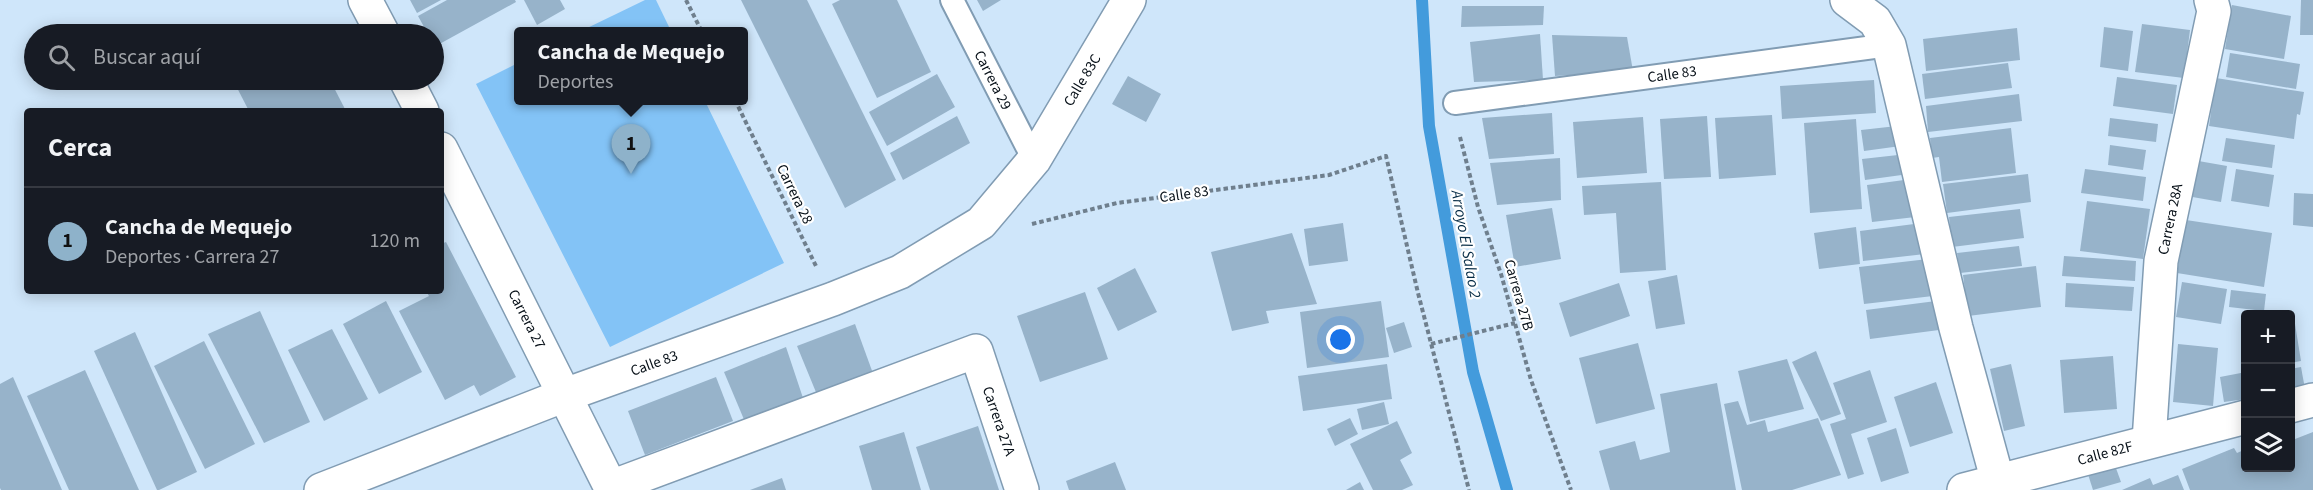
<!DOCTYPE html>
<html lang="es">
<meta charset="utf-8">
<style>
:root{--surface:#171b24;--page:#20242c;--text:#f1f3f6;--muted:#9ea1a6;--line:#363941;--accent:#8eb2ca}
body{margin:0;font-family:"Source Sans 3",sans-serif;background:var(--page);color:var(--text)}
.controls{position:absolute;right:18px;bottom:18px;display:grid;overflow:hidden;border-radius:6px;box-shadow:0 3px 15px #0003}
.controls button{width:54px;height:54px;display:grid;place-items:center;padding:0;border:0;border-bottom:2px solid var(--line);background:var(--surface);color:var(--text);font:30px sans-serif}
.you{position:absolute;left:1341px;top:340px;width:21px;height:21px;margin:-15px;border:4px solid #fff;border-radius:50%;background:#1a73e8;box-shadow:0 0 0 9px #1a73e833}
.badge{display:grid;place-items:center;width:39px;height:39px;border-radius:50%;background:var(--accent);color:#111;font-size:20px;font-weight:700}
.pin{position:absolute;translate:-50% -50px;filter:drop-shadow(0 2px 3px #0008)}
.pin::after{content:'';position:absolute;top:32px;width:21px;height:18px;background:inherit;clip-path:polygon(0 0,100% 0,50% 100%)}
.popup{position:absolute;left:514px;top:27px;width:234px;height:78px;box-sizing:border-box;display:grid;place-content:center;border-radius:6px;background:var(--surface);filter:drop-shadow(0 2px 4px #0005);font-size:20px;white-space:nowrap;color:var(--muted)}
.popup b{font-size:22px;color:var(--text)}
.popup::after{content:'';position:absolute;left:50%;top:100%;margin-left:-12px;border:12px solid transparent;border-top-color:var(--surface)}
.list{margin:0;padding:0;list-style:none}
h2{display:flex;justify-content:space-between;align-items:center;height:78px;margin:0;padding:0 24px;font-size:26px}
h2 small{font-size:20px;font-weight:400;color:var(--muted)}
.list li{display:grid;grid-template-columns:39px 1fr auto;gap:18px;align-items:center;box-sizing:border-box;height:108px;padding:0 24px;border-top:2px solid var(--line)}
.list b{display:block;font-size:22px;white-space:nowrap}
.list p{margin:0;font-size:20px;white-space:nowrap;color:var(--muted)}
.list em{font-size:20px;font-style:normal;color:var(--muted)}
.icon{flex:none;width:33px;height:33px;fill:none;stroke:currentColor;stroke-width:2;stroke-linecap:round;stroke-linejoin:round}
.map{position:relative;flex:none;width:2313px;height:490px;overflow:hidden}
.search{position:absolute;background:var(--surface);box-shadow:0 3px 15px #0003;left:24px;top:24px;width:420px;height:66px;display:flex;align-items:center;gap:15px;box-sizing:border-box;padding:0 21px;border-radius:33px;color:var(--muted);font-size:22px}
.panel{position:absolute;background:var(--surface);box-shadow:0 3px 15px #0003;left:24px;top:108px;width:420px;height:186px;border-radius:6px}
.map>svg:first-child{display:block}
.green{fill:#83c3f6}
.lines{fill:none;stroke-linecap:round;stroke-linejoin:round}
.stream{stroke:#439bdc;stroke-width:12}
.building{fill:#97b3ca}
.lane-casing{stroke:#819cb3;stroke-width:26}
.street-casing{stroke:#819cb3;stroke-width:36}
.secondary-casing{stroke:#819cb3;stroke-width:36}
.path{stroke:#6f7f8d;stroke-width:4;stroke-dasharray:4.5 3;stroke-linecap:butt}
.lane{stroke:#fff;stroke-width:22}
.street{stroke:#fff;stroke-width:33}
.secondary{stroke:#fff;stroke-width:33}
.labels{text-anchor:middle;stroke-width:4.5;stroke-linejoin:round;paint-order:stroke}
.street-label{font-size:15px;fill:#060f17;stroke:#fff}
.water-label{font-size:16px;font-style:italic;fill:#072d47;stroke:#fff}
</style>
<div class="map">
<svg width="2313" height="490" viewBox="0 0 2313 490">
<rect width="100%" height="100%" fill="#cfe6fa"/>
<g class="green">
<polygon points="645,0 656,0 671,31 581,31"/>
<polygon points="518,63 518,100 705,101 784,263 610,347 476,84"/>
</g>
<g class="lines">
<polyline class="stream" points="1422,0 1429,126 1473,372 1507,490"/>
</g>
<g class="building">
<polygon points="410,0 441,0 417,13"/>
<polygon points="447,0 515,0 516,2 434,47 434,34 428,34 418,16"/>
<polygon points="524,0 560,0 565,9 537,25"/>
<polygon points="741,0 807,0 896,180 845,208"/>
<polygon points="840,0 897,0 931,72 877,98 832,4"/>
<polygon points="977,0 1001,0 983,11"/>
<polygon points="2301,0 2313,0 2313,35 2300,35"/>
<polygon points="2232,5 2291,16 2284,59 2225,49"/>
<polygon points="1462,6 1544,6 1543,25 1461,27"/>
<polygon points="2142,24 2190,30 2184,78 2135,72"/>
<polygon points="2104,27 2133,31 2128,71 2100,67"/>
<polygon points="2017,28 2020,60 1926,71 1923,39"/>
<polygon points="1540,34 1543,80 1474,82 1470,42"/>
<polygon points="1552,35 1627,37 1633,71 1555,76"/>
<polygon points="2230,53 2300,64 2296,89 2226,77"/>
<polygon points="2008,63 2012,88 1925,99 1922,74"/>
<polygon points="937,74 955,107 887,146 869,112"/>
<polygon points="1128,76 1161,94 1146,122 1112,104"/>
<polygon points="2117,77 2177,85 2173,114 2113,106"/>
<polygon points="2216,78 2304,92 2300,115 2297,114 2294,139 2209,126"/>
<polygon points="233,80 330,80 346,111 249,111"/>
<polygon points="1874,80 1876,113 1782,119 1780,86"/>
<polygon points="2019,94 2022,121 1928,132 1926,106"/>
<polygon points="1552,113 1554,154 1489,159 1482,118"/>
<polygon points="1772,115 1776,175 1719,179 1715,118"/>
<polygon points="957,116 970,143 903,180 890,153"/>
<polygon points="1707,116 1711,177 1664,179 1660,119"/>
<polygon points="1643,117 1647,173 1577,178 1573,122"/>
<polygon points="2110,118 2158,124 2156,142 2108,136"/>
<polygon points="1856,119 1862,209 1810,213 1804,123"/>
<polygon points="1906,125 1908,145 1864,151 1861,130"/>
<polygon points="2011,128 2016,173 1942,182 1939,157 1932,158 1930,138"/>
<polygon points="2226,138 2275,145 2272,168 2222,161"/>
<polygon points="2110,145 2146,150 2143,170 2108,165"/>
<polygon points="1907,154 1909,174 1865,180 1862,159"/>
<polygon points="1560,158 1561,200 1497,205 1490,163"/>
<polygon points="2187,159 2227,166 2221,202 2181,195"/>
<polygon points="2085,169 2146,177 2143,201 2081,193"/>
<polygon points="2236,169 2274,175 2269,207 2231,201"/>
<polygon points="2028,174 2031,202 1947,213 1943,184"/>
<polygon points="1919,178 1924,216 1872,222 1867,185"/>
<polygon points="1661,182 1666,270 1620,273 1616,213 1584,215 1582,186"/>
<polygon points="2294,193 2313,194 2313,227 2293,225"/>
<polygon points="2087,201 2150,209 2143,259 2080,251"/>
<polygon points="1552,208 1561,259 1515,267 1506,215"/>
<polygon points="2020,209 2024,238 1952,247 1949,217"/>
<polygon points="2186,220 2272,233 2264,287 2177,273"/>
<polygon points="1343,223 1348,261 1309,266 1304,229"/>
<polygon points="1922,223 1925,254 1863,261 1860,231"/>
<polygon points="1856,227 1860,264 1819,269 1814,233"/>
<polygon points="1292,233 1317,304 1266,311 1269,323 1232,331 1211,252"/>
<polygon points="446,242 516,377 480,396 474,385 445,400 399,311 429,296 426,291 441,291 441,244"/>
<polygon points="2019,246 2022,266 1960,273 1957,253"/>
<polygon points="2064,256 2136,261 2135,281 2062,276"/>
<polygon points="1928,259 1933,296 1864,304 1859,267"/>
<polygon points="2036,266 2041,307 1968,316 1963,275"/>
<polygon points="1135,268 1157,312 1118,331 1097,288"/>
<polygon points="1677,275 1685,324 1656,329 1648,281"/>
<polygon points="2182,282 2227,289 2221,324 2176,317"/>
<polygon points="1619,283 1630,316 1570,337 1559,303"/>
<polygon points="2066,283 2134,287 2132,311 2065,307"/>
<polygon points="2231,290 2266,294 2264,311 2229,307"/>
<polygon points="1085,292 1108,359 1040,382 1017,316"/>
<polygon points="386,301 422,372 379,394 343,324"/>
<polygon points="1381,301 1389,357 1307,368 1300,312"/>
<polygon points="1936,301 1939,330 1870,339 1866,310"/>
<polygon points="260,311 310,422 264,443 208,334"/>
<polygon points="1404,322 1412,347 1394,353 1386,328"/>
<polygon points="855,324 875,379 820,402 797,346"/>
<polygon points="2290,324 2295,324 2301,361 2290,363"/>
<polygon points="332,329 368,399 324,421 288,350"/>
<polygon points="135,332 197,472 159,490 157,490 94,351"/>
<polygon points="204,341 255,444 205,469 154,366"/>
<polygon points="1638,343 1655,409 1596,424 1579,358"/>
<polygon points="2178,344 2218,348 2213,406 2173,402"/>
<polygon points="786,347 806,407 748,429 724,372"/>
<polygon points="1816,351 1841,414 1821,421 1792,362"/>
<polygon points="2113,356 2117,409 2064,413 2060,360"/>
<polygon points="1787,359 1804,409 1750,422 1738,371"/>
<polygon points="1387,364 1392,399 1303,411 1298,376"/>
<polygon points="2011,364 2025,426 2004,431 1990,369"/>
<polygon points="2301,367 2305,389 2290,391 2290,369"/>
<polygon points="85,370 139,490 69,490 27,396"/>
<polygon points="1870,370 1887,422 1851,434 1864,474 1848,479 1830,424 1846,419 1833,383"/>
<polygon points="2246,372 2246,399 2224,402 2220,377"/>
<polygon points="13,377 62,490 1,490 0,488 0,384"/>
<polygon points="716,377 733,421 645,455 628,411"/>
<polygon points="1936,382 1953,433 1910,447 1894,397"/>
<polygon points="1717,383 1736,490 1610,490 1599,451 1635,441 1640,460 1670,452 1660,394"/>
<polygon points="1738,401 1747,425 1765,420 1768,432 1818,418 1841,475 1792,490 1742,490 1724,404"/>
<polygon points="1384,402 1389,424 1362,430 1357,409"/>
<polygon points="1350,418 1358,434 1335,446 1327,429"/>
<polygon points="1397,421 1412,453 1400,460 1413,485 1402,490 1373,490 1350,444"/>
<polygon points="978,426 999,490 930,490 916,447"/>
<polygon points="1896,428 1909,473 1881,482 1867,438"/>
<polygon points="904,432 921,490 872,490 859,446"/>
<polygon points="2313,432 2313,490 2190,490 2182,469 2234,448 2237,453 2246,449 2246,468 2290,468 2290,441"/>
<polygon points="2113,460 2121,482 2093,490 2086,468"/>
<polygon points="1115,462 1126,490 1069,490 1066,481"/>
<polygon points="2178,475 2184,490 2122,490 2150,478 2153,485"/>
<polygon points="782,478 786,490 750,490"/>
<polygon points="1360,482 1364,490 1346,490"/>
</g>
<g class="lines">
<defs>
<g id="lane">
<polyline points="952,0 1034,160"/>
<polyline points="1455,103 1889,45"/>
</g>
<g id="street">
<polyline points="1847,0 1875,21 1889,45 1956,328 1998,482"/>
<polyline points="2290,406 2313,400"/>
<polyline points="2149,441 2161,261 2214,11 2211,0"/>
<polyline points="611,487 976,351 1022,490"/>
<polyline points="1964,490 2246,417"/>
</g>
<g id="secondary">
<polyline points="365,0 383,34"/>
<polyline points="406,80 422,111"/>
<polyline points="441,149 612,490"/>
<polyline points="321,490 565,395 833,299 900,272 981,223 1034,160 1129,0"/>
</g>
</defs>
<use href="#lane" class="lane-casing"/>
<use href="#street" class="street-casing"/>
<use href="#secondary" class="secondary-casing"/>
<g class="path">
<polyline points="686,0 702,32"/>
<polyline points="735,100 816,266"/>
<polyline points="1460,137 1478,207 1501,274 1531,380 1571,490"/>
<polyline points="1032,224 1117,203 1329,175 1386,156 1418,293 1469,490"/>
<polyline points="1431,344 1515,323"/>
</g>
<use href="#lane" class="lane"/>
<use href="#street" class="street"/>
<use href="#secondary" class="secondary"/>
</g>
<g class="labels">
<g class="street-label">
<text transform="translate(1672 74) rotate(-8)" y="5">Calle 83</text>
<text transform="translate(993 80) rotate(63)" y="5">Carrera 29</text>
<text transform="translate(1082 80) rotate(-59)" y="5">Calle 83C</text>
<text transform="translate(795 194) rotate(64)" y="5">Carrera 28</text>
<text transform="translate(1184 194) rotate(-8)" y="5">Calle 83</text>
<text transform="translate(2170 219) rotate(-78)" y="5">Carrera 28A</text>
<text transform="translate(1519 295) rotate(74)" y="5">Carrera 27B</text>
<text transform="translate(527 319) rotate(63)" y="5">Carrera 27</text>
<text transform="translate(654 363) rotate(-20)" y="5">Calle 83</text>
<text transform="translate(999 421) rotate(71)" y="5">Carrera 27A</text>
<text transform="translate(2105 453) rotate(-15)" y="5">Calle 82F</text>
</g>
<g class="water-label">
<text transform="translate(1467 244) rotate(80)" y="6">Arroyo El Salao 2</text>
</g>
</g>
</svg>
<div class="controls">
<button>+</button>
<button>−</button>
<button><svg class="icon" aria-label="layers" viewBox="0 0 24 24"><path d="M12 4l9 5-9 5-9-5zM3 14l9 5 9-5"/></svg></button>
</div>
<div class="you"></div>
<div class="pin badge" style="left:631px;top:174px">1</div>
<div class="popup"><b>Cancha de Mequejo</b>Deportes</div>
<div class="search"><svg class="icon" aria-label="search" viewBox="0 0 24 24"><circle cx="10" cy="10" r="6"/><path d="M15 15l6 6"/></svg>Buscar aquí</div>
<section class="panel">
<h2>Cerca<small></small></h2>
<ul class="list">
<li><span class="badge">1</span><div><b>Cancha de Mequejo</b><p>Deportes · Carrera 27</p></div><em>120 m</em></li>
</ul>
</section>
</div>
